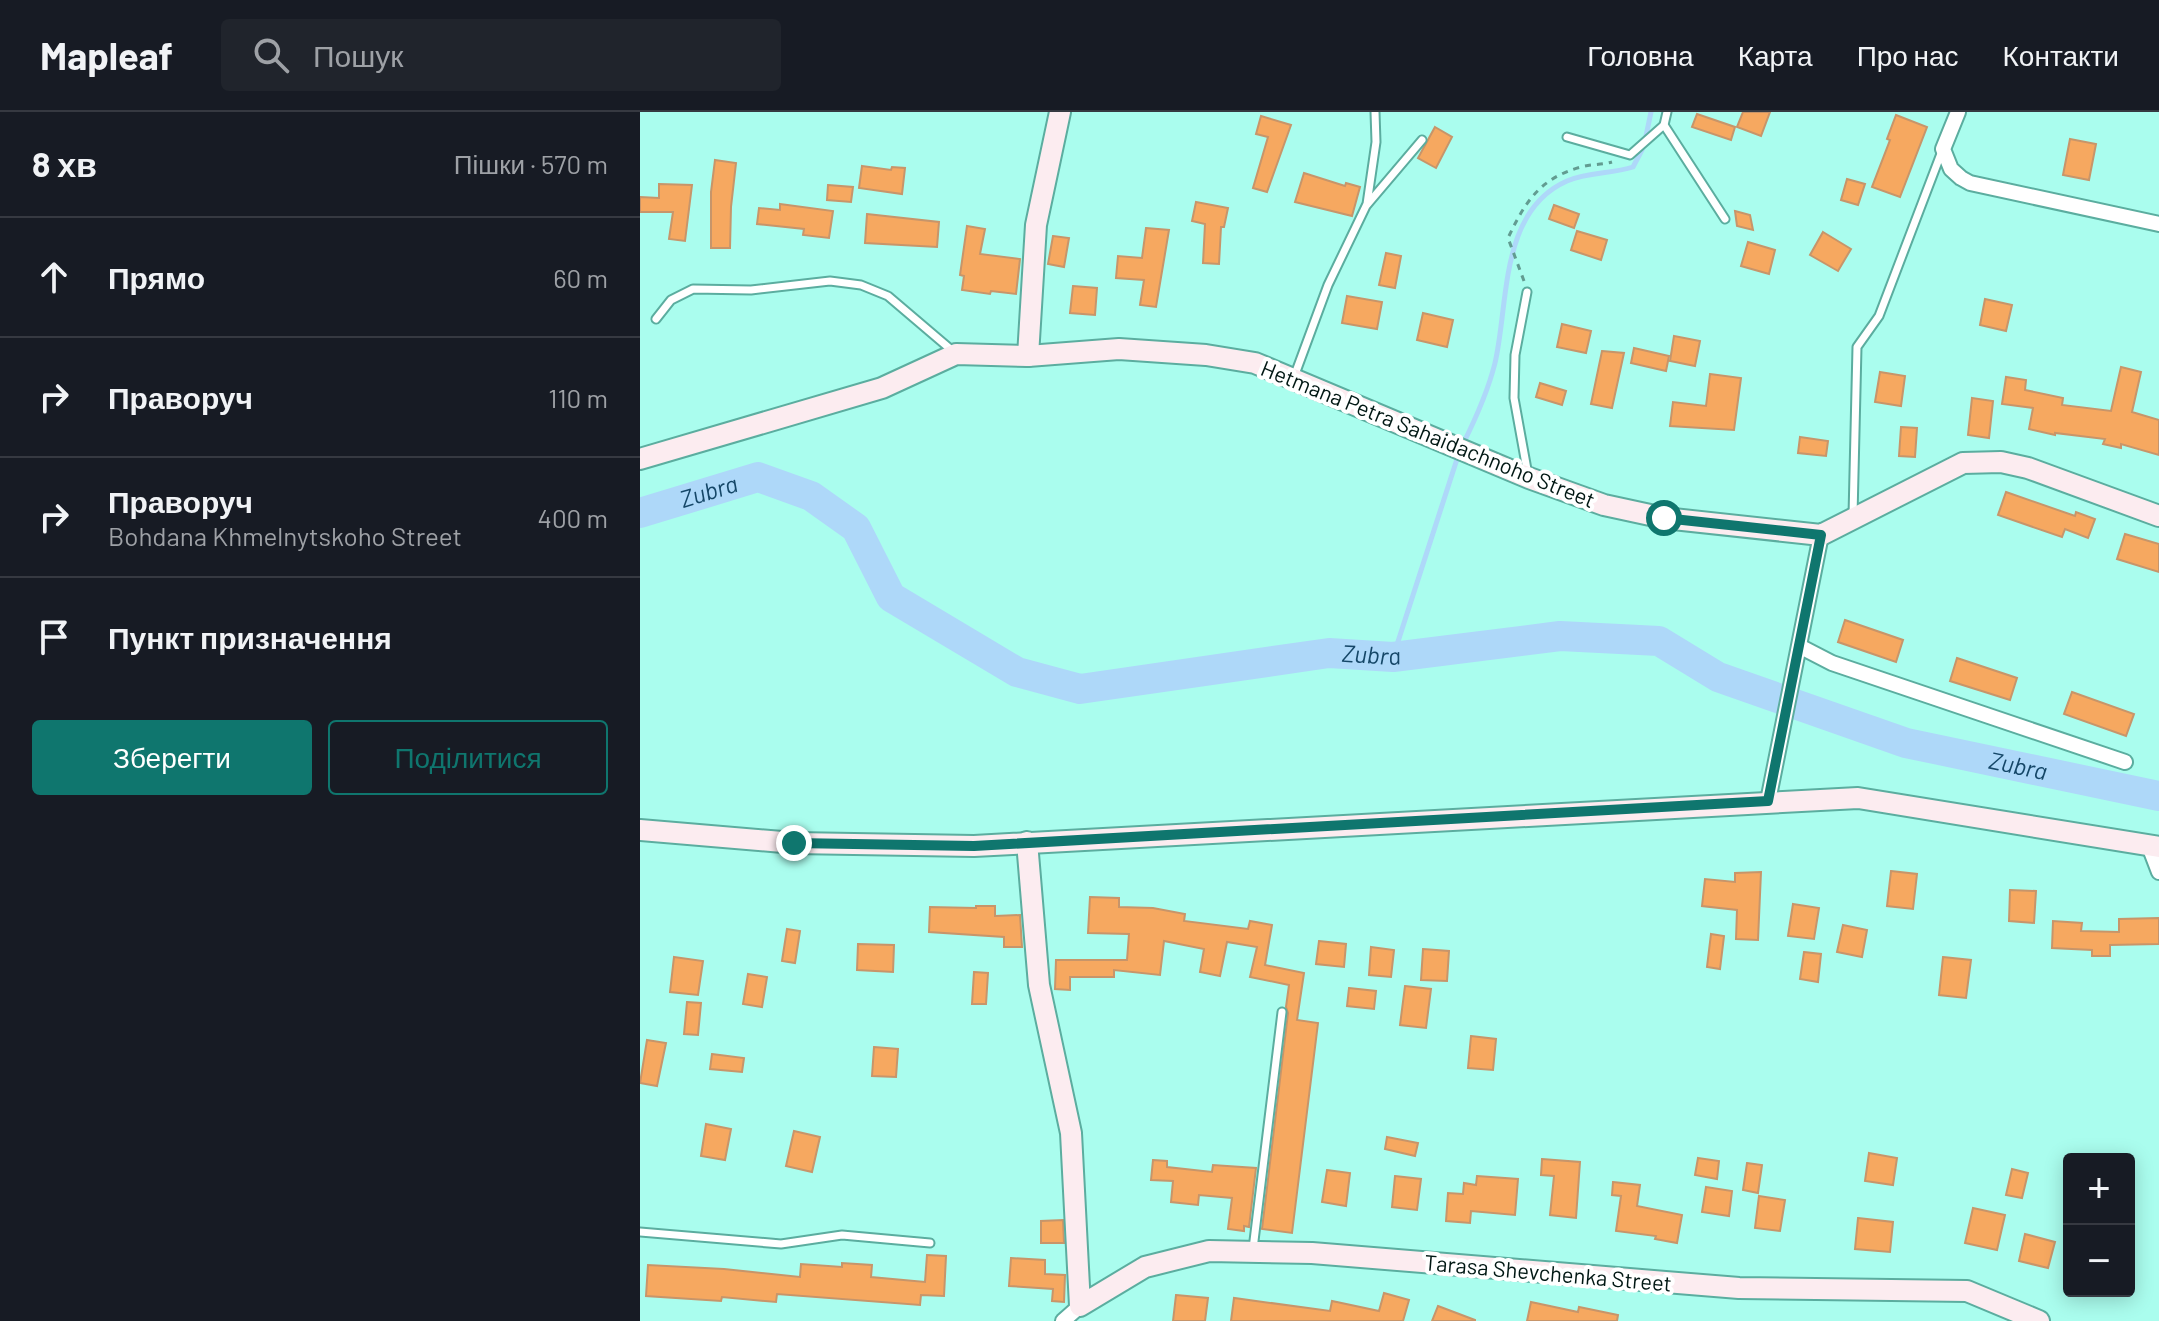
<!DOCTYPE html>
<html lang="uk">
<meta charset="utf-8">
<style>
:root{--surface:#171b24;--page:#20242c;--text:#f1f3f6;--muted:#9ea1a6;--line:#363941;--accent:#0f766e}
body{margin:0;font-family:Barlow,sans-serif;background:var(--page);color:var(--text)}
.controls{position:absolute;right:24px;bottom:24px;display:grid;overflow:hidden;border-radius:8px;box-shadow:0 4px 20px #0003}
.controls button{width:72px;height:72px;display:grid;place-items:center;padding:0;border:0;border-bottom:2px solid var(--line);background:var(--surface);color:var(--text);font:40px sans-serif}
.stop{position:absolute;width:24px;height:24px;margin:-18px;border:6px solid #0f766e;border-radius:50%;background:#fff}
.stop.end{background:#0f766e;border-color:#fff;box-shadow:0 2px 8px #0008}
.list{margin:0;padding:0;list-style:none}
h2{display:flex;justify-content:space-between;align-items:center;height:104px;margin:0;padding:0 32px;font-size:34px}
h2 small{font-size:26px;font-weight:400;color:var(--muted)}
.list li{display:grid;grid-template-columns:52px 1fr auto;gap:24px;align-items:center;box-sizing:border-box;height:120px;padding:0 32px;border-top:2px solid var(--line)}
.list b{display:block;font-size:30px;white-space:nowrap}
.list p{margin:0;font-size:26px;white-space:nowrap;color:var(--muted)}
.list em{font-size:26px;font-style:normal;color:var(--muted)}
.actions{display:flex;gap:16px;padding:24px 32px}
.actions a{flex:1;padding:18px 0;border:2px solid var(--accent);border-radius:8px;text-align:center;font-size:28px;color:var(--accent)}
.actions .main{background:var(--accent);color:#fff}
.icon{flex:none;width:44px;height:44px;fill:none;stroke:currentColor;stroke-width:2;stroke-linecap:round;stroke-linejoin:round}
.map{position:relative;flex:none;width:1519px;height:1209px;overflow:hidden}
header{display:flex;align-items:center;gap:48px;box-sizing:border-box;height:112px;padding:0 40px;background:var(--surface);border-bottom:2px solid var(--line)}
header strong{font-size:38px}
nav{display:flex;gap:44px;margin-inline-start:auto;font-size:28px}
.search{width:560px;height:72px;background:var(--page);display:flex;align-items:center;gap:20px;box-sizing:border-box;padding:0 28px;border-radius:8px;color:var(--muted);font-size:30px}
main{display:flex}
aside{flex:1;background:var(--surface)}
.map>svg:first-child{display:block}
.lines{fill:none;stroke-linecap:round;stroke-linejoin:round}
.stream{stroke:#aed8f9;stroke-width:5}
.river{stroke:#aed8f9;stroke-width:30}
.building{fill:#f6a860;stroke:#c7956a;stroke-width:2}
.lane-casing{stroke:#5bad9f;stroke-width:11}
.street-casing{stroke:#5bad9f;stroke-width:18}
.secondary-casing{stroke:#5bad9f;stroke-width:24}
.path{stroke:#629c91;stroke-width:3;stroke-dasharray:6 6;stroke-linecap:butt}
.lane{stroke:#fff;stroke-width:7}
.street{stroke:#fff;stroke-width:14}
.secondary{stroke:#fcecf0;stroke-width:20}
.route{stroke:#0f766e;stroke-width:10}
.labels{text-anchor:middle;stroke-width:8;stroke-linejoin:round;paint-order:stroke}
.street-label{font-size:22px;fill:#001713;stroke:#fff}
.water-label{font-size:24px;font-style:italic;fill:#154768;stroke:#fff}
</style>
<header>
<strong>Mapleaf</strong>
<div class="search"><svg class="icon" aria-label="search" viewBox="0 0 24 24"><circle cx="10" cy="10" r="6"/><path d="M15 15l6 6"/></svg>Пошук</div>
<nav><a>Головна</a><a>Карта</a><a>Про нас</a><a>Контакти</a></nav>
</header>
<main>
<aside>
<h2>8 хв<small>Пішки · 570 m</small></h2>
<ul class="list">
<li><svg class="icon" aria-label="ahead" viewBox="0 0 24 24"><path d="M12 20V5M6 11l6-6 6 6"/></svg><div><b>Прямо</b></div><em>60 m</em></li>
<li><svg class="icon" aria-label="right" viewBox="0 0 24 24"><path d="M7 20v-9h11M14 6l5 5-5 5"/></svg><div><b>Праворуч</b></div><em>110 m</em></li>
<li><svg class="icon" aria-label="right" viewBox="0 0 24 24"><path d="M7 20v-9h11M14 6l5 5-5 5"/></svg><div><b>Праворуч</b><p>Bohdana Khmelnytskoho Street</p></div><em>400 m</em></li>
<li><svg class="icon" aria-label="arrive" viewBox="0 0 24 24"><path d="M6 21V4h12l-3 4 3 4H6"/></svg><div><b>Пункт призначення</b></div></li>
</ul>
<div class="actions"><a class="main">Зберегти</a><a>Поділитися</a></div>
</aside>
<div class="map">
<svg width="1519" height="1209" viewBox="0 0 1519 1209">
<rect width="100%" height="100%" fill="#aafdee"/>
<g class="lines">
<g class="stream">
<polyline points="1006,24 1011,0"/>
<path d="M 823,332 C 836,306 848,279 855,251 C 869,191 859,99 927,69 C 948,60 972,62 993,55 L 1002,38"/>
<polyline points="753,545 818,344"/>
</g>
<path class="river" id="s1" d="M 0,401 L 118,365 L 171,384 L 216,416 L 251,485 L 377,560 L 440,577 L 689,541 L 753,545 L 920,524 L 1019,529 L 1078,565 L 1266,631 L 1519,684"/>
</g>
<g class="building">
<polygon points="1103,0 1130,0 1121,24 1097,15"/>
<polygon points="1057,2 1095,15 1091,28 1052,15"/>
<polygon points="1256,3 1287,15 1260,85 1232,75 1250,28 1247,27"/>
<polygon points="621,4 651,13 627,80 613,76 628,25 616,22"/>
<polygon points="795,15 812,25 796,56 778,46"/>
<polygon points="1430,27 1456,32 1449,68 1423,63"/>
<polygon points="75,48 96,51 91,95 90,136 71,136 71,80"/>
<polygon points="222,54 251,58 252,55 265,56 262,82 219,76"/>
<polygon points="664,61 705,74 706,71 720,75 712,104 655,90"/>
<polygon points="1207,67 1225,72 1218,93 1201,88"/>
<polygon points="19,72 52,73 45,129 29,127 33,100 0,100 0,85 19,86"/>
<polygon points="188,73 213,75 211,90 187,88"/>
<polygon points="556,90 588,96 584,115 581,115 579,152 563,151 565,112 552,109"/>
<polygon points="140,92 193,99 189,126 163,123 164,117 117,112 119,96 140,98"/>
<polygon points="914,93 939,102 934,116 909,107"/>
<polygon points="1095,99 1110,103 1113,118 1097,114"/>
<polygon points="227,102 299,110 297,135 225,131"/>
<polygon points="327,114 345,117 340,142 380,147 376,182 351,179 350,182 322,178 324,164 320,163"/>
<polygon points="506,116 529,118 516,195 500,193 504,168 476,166 478,144 502,146"/>
<polygon points="937,119 967,128 961,148 931,138"/>
<polygon points="1183,120 1211,137 1198,159 1170,143"/>
<polygon points="413,124 429,126 424,155 408,152"/>
<polygon points="1108,130 1135,138 1129,162 1101,154"/>
<polygon points="746,141 761,144 755,176 739,173"/>
<polygon points="433,174 457,176 455,203 430,201"/>
<polygon points="707,184 742,190 737,217 702,211"/>
<polygon points="1345,187 1372,193 1366,219 1340,213"/>
<polygon points="783,201 813,208 807,235 777,228"/>
<polygon points="922,212 951,219 946,241 917,235"/>
<polygon points="1034,224 1060,229 1055,254 1030,249"/>
<polygon points="994,236 1029,244 1026,259 991,251"/>
<polygon points="962,239 984,241 972,296 951,292"/>
<polygon points="1481,255 1501,260 1492,300 1519,308 1519,343 1481,332 1481,336 1463,332 1465,327 1415,321 1415,323 1389,317 1393,296 1362,292 1366,265 1386,268 1385,278 1423,286 1422,293 1471,299"/>
<polygon points="1240,260 1265,264 1261,294 1235,290"/>
<polygon points="1070,262 1101,266 1094,318 1030,314 1033,290 1066,294"/>
<polygon points="900,271 926,279 922,293 896,285"/>
<polygon points="1332,286 1353,289 1349,326 1328,323"/>
<polygon points="1261,315 1277,316 1275,345 1259,344"/>
<polygon points="1160,325 1188,329 1186,344 1158,341"/>
<polygon points="1366,380 1435,404 1436,400 1455,407 1448,426 1425,417 1422,425 1358,403"/>
<polygon points="1485,422 1519,432 1519,460 1477,447"/>
<polygon points="1205,508 1263,528 1256,550 1198,530"/>
<polygon points="1317,546 1377,566 1370,588 1310,569"/>
<polygon points="1432,580 1494,602 1486,624 1424,602"/>
<polygon points="1251,759 1277,762 1273,797 1247,794"/>
<polygon points="1121,760 1118,828 1096,827 1097,798 1062,794 1065,767 1095,770 1095,761"/>
<polygon points="1370,778 1396,779 1394,811 1369,809"/>
<polygon points="450,785 479,786 479,795 513,796 545,802 544,809 608,817 610,809 632,813 625,853 664,861 657,908 678,911 652,1121 622,1117 648,901 646,895 649,873 610,865 617,835 587,830 580,864 560,860 564,837 524,829 520,863 474,858 474,865 430,865 430,878 415,877 416,848 487,848 489,822 448,821"/>
<polygon points="1153,792 1179,796 1174,827 1148,824"/>
<polygon points="336,794 355,794 355,804 380,803 382,835 364,835 364,825 289,820 290,795 336,796"/>
<polygon points="1519,806 1519,832 1470,833 1470,844 1452,844 1452,838 1412,836 1413,809 1442,811 1441,819 1479,820 1479,807"/>
<polygon points="1203,813 1227,818 1222,845 1197,840"/>
<polygon points="147,817 160,819 155,851 142,849"/>
<polygon points="1071,822 1084,824 1080,857 1067,855"/>
<polygon points="679,829 706,832 704,855 676,852"/>
<polygon points="218,832 254,833 253,860 217,858"/>
<polygon points="731,835 754,838 751,865 729,863"/>
<polygon points="783,837 809,839 807,869 781,868"/>
<polygon points="1164,840 1181,842 1178,870 1160,867"/>
<polygon points="34,845 63,849 58,883 30,880"/>
<polygon points="1303,845 1331,848 1326,886 1299,883"/>
<polygon points="334,860 348,861 346,892 332,892"/>
<polygon points="108,862 127,865 122,895 103,892"/>
<polygon points="765,874 791,877 786,916 760,913"/>
<polygon points="709,876 736,879 734,897 707,894"/>
<polygon points="47,890 61,891 58,923 44,922"/>
<polygon points="831,924 856,927 853,958 828,956"/>
<polygon points="7,928 26,931 17,974 0,971"/>
<polygon points="234,935 258,937 256,965 232,964"/>
<polygon points="72,942 104,946 102,960 70,957"/>
<polygon points="66,1012 91,1017 85,1048 61,1044"/>
<polygon points="154,1019 180,1025 172,1060 146,1054"/>
<polygon points="747,1025 778,1031 775,1044 745,1037"/>
<polygon points="1229,1041 1257,1046 1253,1073 1225,1069"/>
<polygon points="1058,1046 1079,1049 1077,1067 1055,1063"/>
<polygon points="902,1047 940,1050 936,1106 910,1103 914,1064 901,1063"/>
<polygon points="513,1048 527,1049 527,1055 572,1060 573,1053 616,1056 609,1115 604,1114 604,1119 588,1117 592,1086 559,1083 558,1093 531,1090 533,1069 511,1068"/>
<polygon points="1107,1051 1122,1053 1118,1081 1103,1078"/>
<polygon points="1372,1057 1388,1061 1382,1086 1366,1083"/>
<polygon points="687,1058 710,1061 706,1094 682,1090"/>
<polygon points="755,1064 781,1067 777,1098 752,1095"/>
<polygon points="837,1064 878,1067 875,1103 831,1099 830,1111 806,1109 808,1081 823,1082 824,1071 836,1073"/>
<polygon points="973,1070 1000,1073 997,1094 1042,1103 1037,1131 1015,1127 1016,1124 976,1119 981,1084 972,1083"/>
<polygon points="1066,1075 1092,1079 1089,1104 1062,1100"/>
<polygon points="1119,1084 1145,1088 1140,1119 1115,1116"/>
<polygon points="1333,1096 1365,1103 1357,1138 1325,1131"/>
<polygon points="1218,1106 1253,1110 1250,1140 1215,1137"/>
<polygon points="423,1108 424,1131 401,1131 401,1109"/>
<polygon points="1385,1122 1415,1130 1408,1156 1379,1149"/>
<polygon points="287,1143 306,1144 304,1184 281,1183 280,1193 137,1182 136,1190 82,1185 81,1189 6,1184 8,1153 84,1157 160,1165 161,1152 202,1155 202,1151 232,1153 231,1165 285,1170"/>
<polygon points="371,1146 405,1148 405,1162 425,1163 424,1190 412,1189 413,1177 369,1174"/>
<polygon points="744,1181 769,1188 763,1209 591,1209 594,1186 690,1199 692,1189 739,1199"/>
<polygon points="536,1183 568,1186 565,1209 533,1209"/>
<polygon points="891,1190 938,1200 939,1195 978,1203 977,1209 887,1209"/>
<polygon points="798,1194 835,1208 835,1209 792,1209"/>
</g>
<g class="lines">
<defs>
<g id="lane">
<polyline points="1027,0 1024,13 1085,107"/>
<polyline points="927,25 990,43 1024,13"/>
<polyline points="727,92 736,30 735,0"/>
<polyline points="887,180 875,243 874,286 888,363"/>
<polyline points="16,207 31,188 53,177 111,178 190,169 221,173 248,184 315,241"/>
<polyline points="654,265 688,173 726,94 782,28"/>
<polyline points="1213,404 1217,235 1239,204 1302,39"/>
<polyline points="0,1120 141,1132 202,1123 290,1131"/>
<polyline points="613,1137 642,900"/>
</g>
<g id="street">
<polyline points="1318,0 1303,37 1311,57 1321,66 1330,71 1519,112"/>
<polyline points="1161,535 1192,551 1485,650"/>
<polyline points="1128,689 1181,423"/>
<polyline points="1509,734 1519,760"/>
<polyline points="423,1209 440,1194"/>
</g>
<g id="secondary">
<polyline points="388,244 396,113 420,0"/>
<polyline points="0,347 242,276 316,242 388,244 479,237 566,243 615,251 889,366 964,393 1024,406 1181,423 1323,351 1361,350 1388,356 1519,404"/>
<polyline points="0,718 154,731 334,734 1218,686 1519,735"/>
<polyline points="387,730 399,873 431,1021 440,1194 505,1155 569,1139 672,1141 1099,1176 1327,1179 1399,1209"/>
</g>
</defs>
<use href="#lane" class="lane-casing"/>
<use href="#street" class="street-casing"/>
<use href="#secondary" class="secondary-casing"/>
<path class="path" d="M 884,169 L 868,126 C 885,90 900,66 941,55 C 951,52 962,53 972,50"/>
<use href="#lane" class="lane"/>
<use href="#street" class="street"/>
<use href="#secondary" class="secondary"/>
</g>
<g class="lines">
<polyline class="route" points="154,731 334,734 1128,689 1181,423 1024,406"/>
</g>
<g class="labels">
<g class="street-label">
<text transform="translate(788 322) rotate(22)" y="8">Hetmana Petra Sahaidachnoho Street</text>
<text transform="translate(908 1161) rotate(5)" y="8">Tarasa Shevchenka Street</text>
</g>
<g class="water-label">
<text dy="8" stroke="none"><textPath href="#s1" startOffset="72">Zubra</textPath></text>
<text dy="8" stroke="none"><textPath href="#s1" startOffset="818">Zubra</textPath></text>
<text dy="8" stroke="none"><textPath href="#s1" startOffset="1490">Zubra</textPath></text>
</g>
</g>
</svg>
<div class="controls">
<button>+</button>
<button>−</button>
</div>
<div class="stop" style="left:1024px;top:406px"></div>
<div class="stop end" style="left:154px;top:731px"></div>
</div>
</main>
